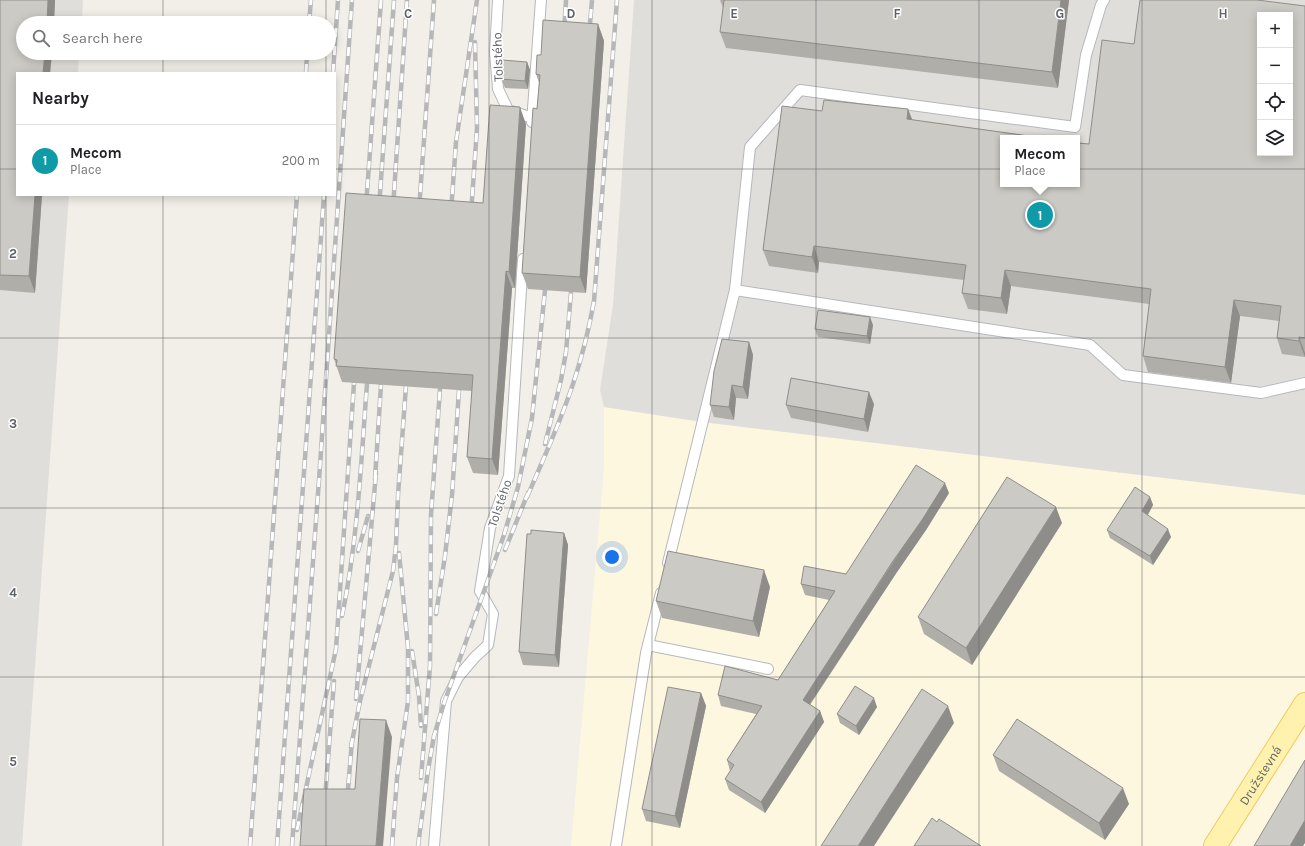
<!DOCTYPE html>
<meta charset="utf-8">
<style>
:root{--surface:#fff;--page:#f2f2f2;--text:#202124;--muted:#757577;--line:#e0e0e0;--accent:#ea4335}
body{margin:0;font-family:Karla,sans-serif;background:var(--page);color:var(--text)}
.controls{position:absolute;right:12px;top:12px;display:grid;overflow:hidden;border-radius:0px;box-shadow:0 2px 10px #0003}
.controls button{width:36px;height:36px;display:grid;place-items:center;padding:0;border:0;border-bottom:1px solid var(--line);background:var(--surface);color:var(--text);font:20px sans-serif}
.you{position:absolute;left:612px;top:557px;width:14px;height:14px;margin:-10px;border:3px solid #fff;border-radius:50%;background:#1a73e8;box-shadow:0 0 0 6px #1a73e833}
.badge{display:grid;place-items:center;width:26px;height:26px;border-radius:50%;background:var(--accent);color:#fff;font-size:13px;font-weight:700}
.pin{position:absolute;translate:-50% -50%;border:2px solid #fff;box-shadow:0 1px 4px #0006}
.popup{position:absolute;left:1000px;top:135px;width:80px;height:52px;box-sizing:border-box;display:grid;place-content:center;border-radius:0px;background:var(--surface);filter:drop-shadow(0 1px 3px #0005);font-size:13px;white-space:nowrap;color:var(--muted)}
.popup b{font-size:15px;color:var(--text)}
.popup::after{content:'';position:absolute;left:50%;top:100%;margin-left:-8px;border:8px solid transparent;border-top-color:var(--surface)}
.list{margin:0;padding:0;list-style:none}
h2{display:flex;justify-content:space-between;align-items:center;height:52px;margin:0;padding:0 16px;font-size:17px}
h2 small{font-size:13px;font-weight:400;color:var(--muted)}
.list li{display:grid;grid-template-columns:26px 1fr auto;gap:12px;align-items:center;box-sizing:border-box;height:72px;padding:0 16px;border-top:1px solid var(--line)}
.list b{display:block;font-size:15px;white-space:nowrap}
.list p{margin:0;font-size:13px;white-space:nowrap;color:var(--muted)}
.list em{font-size:13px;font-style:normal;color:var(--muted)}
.icon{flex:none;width:22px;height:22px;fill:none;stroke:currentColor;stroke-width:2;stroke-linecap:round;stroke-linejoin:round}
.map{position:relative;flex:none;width:1305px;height:846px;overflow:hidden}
.search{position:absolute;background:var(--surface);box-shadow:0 2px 10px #0003;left:16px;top:16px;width:320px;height:44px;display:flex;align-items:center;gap:10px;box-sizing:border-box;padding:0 14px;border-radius:22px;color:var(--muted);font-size:15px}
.panel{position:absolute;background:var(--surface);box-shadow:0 2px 10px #0003;left:16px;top:72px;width:320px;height:124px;border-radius:0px}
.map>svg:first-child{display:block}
.commercial{fill:#fef7e0}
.industrial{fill:#e0deda;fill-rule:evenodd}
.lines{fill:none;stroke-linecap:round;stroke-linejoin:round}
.lane-casing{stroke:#b5b8bc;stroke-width:12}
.primary-casing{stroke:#f2c960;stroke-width:24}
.lane{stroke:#fff;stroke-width:10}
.primary{stroke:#fff2af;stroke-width:22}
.rail-casing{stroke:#b6b7b8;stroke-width:4.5}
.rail{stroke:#fff;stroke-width:3;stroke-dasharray:9;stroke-linecap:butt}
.wall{fill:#afaea9}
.shaded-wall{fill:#8f8d8a}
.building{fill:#cccac5;stroke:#8f8d8a;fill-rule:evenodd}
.grid{fill:none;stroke:#5f6368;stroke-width:1;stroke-opacity:0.55}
.labels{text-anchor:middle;stroke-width:3;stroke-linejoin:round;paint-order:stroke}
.street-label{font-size:13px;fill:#5f6368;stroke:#fff}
.grid-label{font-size:13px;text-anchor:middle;font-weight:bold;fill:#5f6368;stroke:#fff;stroke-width:3;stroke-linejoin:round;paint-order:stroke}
</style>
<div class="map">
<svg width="1305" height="846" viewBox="0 0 1305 846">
<rect width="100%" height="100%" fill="#f1efe8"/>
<polygon class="commercial" points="604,407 702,422 1305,495 1305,846 571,846 604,469"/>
<g class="industrial">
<polygon points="0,0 83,0 82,23 23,23 23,53 79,53 78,73 17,73 17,195 69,195 22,846 0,846"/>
<path d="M 634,0 L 1305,0 L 1305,495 L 702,422 L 604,407 L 600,390 L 613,305 ZM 1260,15 L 1290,15 L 1290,153 L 1260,153 ZM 1003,138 L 1077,138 L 1077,184 L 1003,184 Z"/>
</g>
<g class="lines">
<defs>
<g id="lane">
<polyline points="498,0 495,52 498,89 508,110 533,118"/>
<polyline points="532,122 541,0"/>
<polyline points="735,290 1090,345 1123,375 1261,393 1305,383"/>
<polyline points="668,563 735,290 750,147 800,90 1075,127 1086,55 1101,5 1104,0"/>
<polyline points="648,645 768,669"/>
<polyline points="434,846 446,701 458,677 475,657 488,645 493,614 480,591 490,528 509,476 523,259"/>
<polyline points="616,846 646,653 661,593"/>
</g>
<g id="primary">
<path id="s1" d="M 1215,846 L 1305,704"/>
</g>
</defs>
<use href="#lane" class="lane-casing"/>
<use href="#primary" class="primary-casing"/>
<use href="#lane" class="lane"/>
<use href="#primary" class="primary"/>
<defs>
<g id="rail">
<polyline points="309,23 311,0"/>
<polyline points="564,34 566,0"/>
<polyline points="589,36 592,0"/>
<polyline points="306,73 307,53"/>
<polyline points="333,73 338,0"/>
<polyline points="366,206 381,0"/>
<polyline points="379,207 394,0"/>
<polyline points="393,208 407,0"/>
<polyline points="419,210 434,0"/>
<polyline points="451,212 456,142 477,0"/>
<polyline points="471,214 477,128 475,42"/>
<polyline points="545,444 561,380 566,352 571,292"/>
<polyline points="375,479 381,385"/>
<path d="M 527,497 C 543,460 560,423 573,384 C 582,357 589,329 594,301 L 617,0"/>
<polyline points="505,550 528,493"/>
<polyline points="358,551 368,516"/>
<polyline points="436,614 445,556 452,495 459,390"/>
<path d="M 342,616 C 358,539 361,462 367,384"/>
<polyline points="412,651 419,696 421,726"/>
<polyline points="356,699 376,473"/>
<polyline points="351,747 360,701 393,571 396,546 398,495 406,386"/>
<polyline points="421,778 430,666 431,515 440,389"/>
<polyline points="325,799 334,681"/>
<polyline points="347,801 352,741"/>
<polyline points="297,830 336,649 354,383"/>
<polyline points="250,846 297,195"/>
<polyline points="277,846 324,195"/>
<polyline points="292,846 319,480 352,0"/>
<polyline points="392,846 397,778 408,701 408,648 399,553"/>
<polyline points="418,846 428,770 434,736 444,703 504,535 518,487 532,418 545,290"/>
</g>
</defs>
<use href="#rail" class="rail-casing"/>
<use href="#rail" class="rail"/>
</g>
<g class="wall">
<polygon points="0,0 55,0 54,23 23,23 23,53 52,53 50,73 17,73 17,195 42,195 35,293 0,290"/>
<polygon points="720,0 1069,0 1058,88 726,48 720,32 723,8"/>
<polygon points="1305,6 1305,357 1282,354 1277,338 1279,321 1240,316 1231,383 1148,372 1143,356 1149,304 1011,286 1007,314 968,309 962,293 964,280 819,262 818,273 769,266 763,250 822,111 912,120 1089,144 1134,44"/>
<polygon points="598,24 604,41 586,293 528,289 522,273 539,83 536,74 541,55"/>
<polygon points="527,62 530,70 528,89 505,88 501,79"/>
<polygon points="526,124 515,288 512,288 498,475 473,473 467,457 472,391 342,382 334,359 483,203"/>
<polygon points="873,325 870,344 818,337 815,329"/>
<polygon points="749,342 753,355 748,399 736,398 734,420 714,417 710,405"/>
<polygon points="874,404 868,432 791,418 786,405"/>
<polygon points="949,493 926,530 897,572 810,705 820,711 824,722 765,813 729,790 725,779 730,771 727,760 756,714 721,706 718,695 778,680 829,600 805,595 801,584 846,574"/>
<polygon points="1150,497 1153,505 1148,515 1171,537 1153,565 1110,538 1107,530"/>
<polygon points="1062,523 972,665 924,634 918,617"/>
<polygon points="564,533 568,545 559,667 523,665 519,652"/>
<polygon points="770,587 759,637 662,618 656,601"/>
<polygon points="701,693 706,706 680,828 646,821 642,809"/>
<polygon points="877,707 859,735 840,723 837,714"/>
<polygon points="993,755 1129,804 1105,840 999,771"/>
</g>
<g class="shaded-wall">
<polygon points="48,0 55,0 54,23 47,23"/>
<polygon points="1061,0 1069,0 1058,88 1052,72"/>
<polygon points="598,24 604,41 586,293 580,277"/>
<polygon points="45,53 52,53 50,73 43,73"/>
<polygon points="527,62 530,70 528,89 525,81"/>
<polygon points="520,107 526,124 515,288 509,272"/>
<polygon points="908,109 914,124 907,119"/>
<polygon points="35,195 42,195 35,293 29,276"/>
<polygon points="814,246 819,262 818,273 812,257"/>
<polygon points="1005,270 1011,286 1007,314 1001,298"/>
<polygon points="506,271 512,288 498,475 492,459"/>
<polygon points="1234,300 1240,316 1231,383 1225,367"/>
<polygon points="870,317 873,325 870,344 867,336"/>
<polygon points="1299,337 1305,353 1305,357 1299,341"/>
<polygon points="749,342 753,355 748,399 743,387"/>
<polygon points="732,385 736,398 734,420 729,407"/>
<polygon points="869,392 874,404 868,432 864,419"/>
<polygon points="945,483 949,493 926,530 897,572 806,710 803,700"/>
<polygon points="1150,497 1153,505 1145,519 1142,511"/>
<polygon points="1056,507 1062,523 972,665 966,648"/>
<polygon points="1168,529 1171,537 1153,565 1150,556"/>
<polygon points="564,533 568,545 559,667 555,655"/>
<polygon points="764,570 770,587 759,637 753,621"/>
<polygon points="701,693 706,706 680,828 675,816"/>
<polygon points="874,698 877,707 859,735 856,726"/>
<polygon points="948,706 954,723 874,846 858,846"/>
<polygon points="820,711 824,722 765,813 761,802"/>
<polygon points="386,720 392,737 383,846 376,846"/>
<polygon points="1123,788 1129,804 1105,840 1099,823"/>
<polygon points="1305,820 1305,843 1303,846 1290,846"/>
</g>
<g class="building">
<polygon points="0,0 48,0 47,23 23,23 23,53 45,53 43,73 17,73 17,195 35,195 29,276 0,275"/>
<polygon points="724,0 1061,0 1052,72 720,32"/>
<path d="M 1140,0 L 1257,0 L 1305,6 L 1305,338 L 1299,337 L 1299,341 L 1277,338 L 1281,306 L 1234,300 L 1225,367 L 1143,356 L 1151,289 L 1005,270 L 1001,298 L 962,293 L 966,265 L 814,246 L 812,257 L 763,250 L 782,106 L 822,111 L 824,100 L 908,109 L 907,119 L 1043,138 L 1003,138 L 1003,184 L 1077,184 L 1077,143 L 1089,144 L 1102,40 L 1134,44 ZM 1260,15 L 1290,15 L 1290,153 L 1260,153 Z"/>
<polygon points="543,20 598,24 580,277 522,273 533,108 537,109 540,75 536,74 537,55 541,55"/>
<polygon points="502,60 527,62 525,81 501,79"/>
<polygon points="490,105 520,107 509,272 506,271 492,459 467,457 473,375 336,366 337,360 334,359 346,193 483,203"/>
<polygon points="818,310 870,317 867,336 815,329"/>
<polygon points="722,339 749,342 743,387 732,385 729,407 710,405 714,371"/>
<polygon points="791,378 869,392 864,419 786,405"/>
<polygon points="916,465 945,483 922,520 893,561 803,700 820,711 761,802 725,779 734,765 727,760 762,706 718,695 725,666 778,680 835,591 801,584 804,566 846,574"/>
<polygon points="1007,477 1056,507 966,648 918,617"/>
<polygon points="1135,487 1150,497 1142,511 1168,529 1150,556 1107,530"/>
<polygon points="531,530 564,533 555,655 519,652 527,534 531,534"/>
<polygon points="668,551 764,570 753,621 656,601"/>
<polygon points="855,686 874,698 856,726 837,714"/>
<polygon points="668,687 701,693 675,816 642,809"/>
<polygon points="922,689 948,706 858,846 821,846"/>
<polygon points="360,719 386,720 376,846 300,846 304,789 355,789"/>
<polygon points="1017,719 1123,788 1099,823 993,755"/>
<polygon points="1305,760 1305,820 1290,846 1254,846"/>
<polygon points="932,818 937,822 939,819 981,846 914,846"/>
</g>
<path class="grid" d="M 163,0 L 163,23M 326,0 L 326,23M 489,0 L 489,846M 652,0 L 652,846M 816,0 L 816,846M 979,0 L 979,846M 1142,0 L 1142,846M 163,53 L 163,73M 326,53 L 326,73M 0,169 L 17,169M 335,169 L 1305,169M 163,195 L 163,846M 326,195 L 326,846M 0,338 L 1305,338M 0,508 L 1305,508M 0,677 L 1305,677"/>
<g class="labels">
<g class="street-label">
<text transform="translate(497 57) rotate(-92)" y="5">Tolstého</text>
<text transform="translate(499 503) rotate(-71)" y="5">Tolstého</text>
<text dy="5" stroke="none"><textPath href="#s1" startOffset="84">Družstevná</textPath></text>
</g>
</g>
<g class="grid-label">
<text x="408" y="18">C</text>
<text x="571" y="18">D</text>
<text x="734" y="18">E</text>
<text x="897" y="18">F</text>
<text x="1060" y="18">G</text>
<text x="1223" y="18">H</text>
<text x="13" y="258">2</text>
<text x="13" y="428">3</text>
<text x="13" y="597">4</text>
<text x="13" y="766">5</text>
</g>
</svg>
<div class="controls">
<button>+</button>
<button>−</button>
<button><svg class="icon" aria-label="locate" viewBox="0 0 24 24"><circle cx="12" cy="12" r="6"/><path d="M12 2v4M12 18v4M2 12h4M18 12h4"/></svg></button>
<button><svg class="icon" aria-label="layers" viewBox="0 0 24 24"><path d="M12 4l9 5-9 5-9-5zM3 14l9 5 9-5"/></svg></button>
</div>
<div class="you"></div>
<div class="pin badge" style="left:1040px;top:215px;background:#0f9aa8">1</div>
<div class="popup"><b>Mecom</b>Place</div>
<div class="search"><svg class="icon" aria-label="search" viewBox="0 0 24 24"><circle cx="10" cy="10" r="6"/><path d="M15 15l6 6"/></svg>Search here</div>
<section class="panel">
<h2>Nearby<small></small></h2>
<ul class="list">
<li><span class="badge" style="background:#0f9aa8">1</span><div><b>Mecom</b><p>Place</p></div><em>200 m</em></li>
</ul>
</section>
</div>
